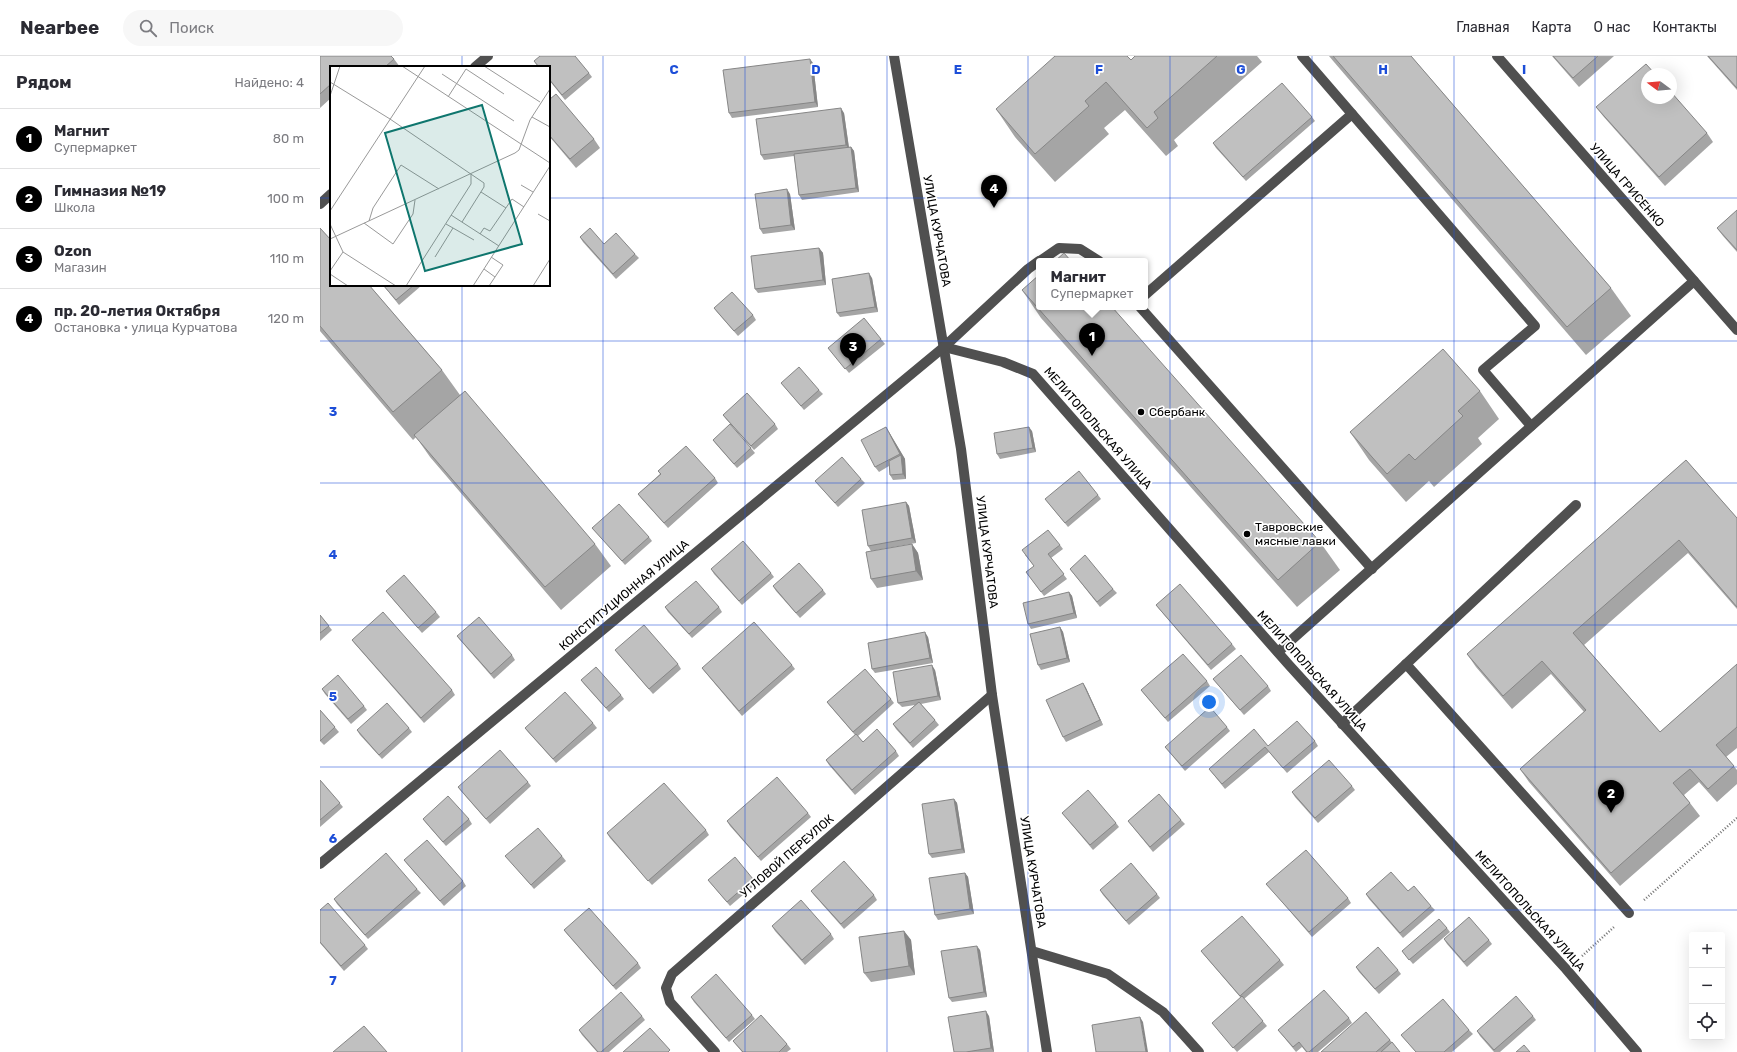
<!DOCTYPE html>
<html lang="ru">
<meta charset="utf-8">
<style>
:root{--surface:#fff;--page:#f7f7f7;--text:#2b2b33;--muted:#7c7c81;--line:#e1e1e2;--accent:#000}
body{margin:0;font-family:Rubik,sans-serif;background:var(--page);color:var(--text)}
.controls{position:absolute;right:12px;bottom:12px;display:grid;overflow:hidden;border-radius:4px;box-shadow:0 4px 16px #0002}
.controls button{width:36px;height:36px;display:grid;place-items:center;padding:0;border:0;border-bottom:1px solid var(--line);background:var(--surface);color:var(--text);font:20px sans-serif}
.compass{position:absolute;left:1321px;top:12px;width:36px;height:36px;border-radius:50%;background:var(--surface);box-shadow:0 4px 16px #0002;rotate:286deg}
.you{position:absolute;left:889px;top:646px;width:14px;height:14px;margin:-10px;border:3px solid #fff;border-radius:50%;background:#1a73e8;box-shadow:0 0 0 6px #1a73e833}
.badge{display:grid;place-items:center;width:26px;height:26px;border-radius:50%;background:var(--accent);color:#fff;font-size:13px;font-weight:700}
.pin{position:absolute;translate:-50% -33px;filter:drop-shadow(0 1px 2px #0008)}
.pin::after{content:'';position:absolute;top:21px;width:14px;height:12px;background:inherit;clip-path:polygon(0 0,100% 0,50% 100%)}
.popup{position:absolute;left:716px;top:202px;width:112px;height:52px;box-sizing:border-box;display:grid;place-content:center;border-radius:4px;background:var(--surface);filter:drop-shadow(0 1px 3px #0005);font-size:13px;white-space:nowrap;color:var(--muted)}
.popup b{font-size:15px;color:var(--text)}
.popup::after{content:'';position:absolute;left:50%;top:100%;margin-left:-8px;border:8px solid transparent;border-top-color:var(--surface)}
.list{margin:0;padding:0;list-style:none}
h2{display:flex;justify-content:space-between;align-items:center;height:52px;margin:0;padding:0 16px;font-size:17px}
h2 small{font-size:13px;font-weight:400;color:var(--muted)}
.list li{display:grid;grid-template-columns:26px 1fr auto;gap:12px;align-items:center;box-sizing:border-box;height:60px;padding:0 16px;border-top:1px solid var(--line)}
.list b{display:block;font-size:15px;white-space:nowrap}
.list p{margin:0;font-size:13px;white-space:nowrap;color:var(--muted)}
.list em{font-size:13px;font-style:normal;color:var(--muted)}
.icon{flex:none;width:22px;height:22px;fill:none;stroke:currentColor;stroke-width:2;stroke-linecap:round;stroke-linejoin:round}
.map{position:relative;flex:none;width:1417px;height:996px;overflow:hidden}
header{display:flex;align-items:center;gap:24px;box-sizing:border-box;height:56px;padding:0 20px;background:var(--surface);border-bottom:1px solid var(--line)}
header strong{font-size:19px}
nav{display:flex;gap:22px;margin-inline-start:auto;font-size:14px}
.search{width:280px;height:36px;background:var(--page);display:flex;align-items:center;gap:10px;box-sizing:border-box;padding:0 14px;border-radius:22px;color:var(--muted);font-size:15px}
main{display:flex}
aside{flex:1;background:var(--surface)}
.map>svg:first-child{display:block}
.lines{fill:none;stroke-linecap:round;stroke-linejoin:round}
.path{stroke:#727272;stroke-width:2.5;stroke-dasharray:1 2;stroke-linecap:butt}
.minor{stroke:#505050;stroke-width:10}
.wall{fill:#a5a5a5}
.shaded-wall{fill:#868686}
.building{fill:#c0c0c0;stroke:#868686}
.grid{fill:none;stroke:#1d4ed8;stroke-width:1;stroke-opacity:0.55}
.poi-dot{fill:#000;stroke:#fff;stroke-width:1.5}
.labels{text-anchor:middle;stroke-width:3.5;stroke-linejoin:round;paint-order:stroke}
.street-label{font-size:12px;fill:#000;stroke:#fff}
.poi-label{font-size:12px;fill:#000;stroke:#fff;text-anchor:start}
.inset-road{fill:none;stroke:#999;stroke-width:1}
.view{fill:#0f766e;fill-opacity:0.15;stroke:#0f766e;stroke-width:2}
.inset-edge{fill:none;stroke:#000;stroke-width:2}
.grid-label{font-size:13px;text-anchor:middle;font-weight:bold;fill:#1d4ed8;stroke:#fff;stroke-width:3.5;stroke-linejoin:round;paint-order:stroke}
</style>
<header>
<strong>Nearbee</strong>
<div class="search"><svg class="icon" aria-label="search" viewBox="0 0 24 24"><circle cx="10" cy="10" r="6"/><path d="M15 15l6 6"/></svg>Поиск</div>
<nav><a>Главная</a><a>Карта</a><a>О нас</a><a>Контакты</a></nav>
</header>
<main>
<aside>
<h2>Рядом<small>Найдено: 4</small></h2>
<ul class="list">
<li><span class="badge">1</span><div><b>Магнит</b><p>Супермаркет</p></div><em>80 m</em></li>
<li><span class="badge">2</span><div><b>Гимназия №19</b><p>Школа</p></div><em>100 m</em></li>
<li><span class="badge">3</span><div><b>Ozon</b><p>Магазин</p></div><em>110 m</em></li>
<li><span class="badge">4</span><div><b>пр. 20-летия Октября</b><p>Остановка · улица Курчатова</p></div><em>120 m</em></li>
</ul>
</aside>
<div class="map">
<svg width="1417" height="996" viewBox="0 0 1417 996">
<rect width="100%" height="100%" fill="#fff"/>
<g class="lines">
<g class="path">
<polyline points="1324,844 1417,762"/>
<polyline points="1262,900 1294,871"/>
</g>
<g class="minor">
<polyline points="574,0 641,393 672,639 727,996"/>
<polyline points="982,0 1215,270 1163,314 1211,370"/>
<polyline points="1177,0 1417,274"/>
<polyline points="155,11 168,0"/>
<polyline points="0,148 11,138"/>
<polyline points="720,205 739,192 760,193 779,205"/>
<polyline points="825,239 1032,58"/>
<polyline points="820,251 1052,513"/>
<polyline points="624,291 683,306 713,318 969,609 1246,913 1317,996"/>
<polyline points="958,596 1374,225"/>
<polyline points="1086,608 1309,857"/>
<polyline points="1022,668 1256,449"/>
<polyline points="0,808 624,291 708,213 719,205"/>
<polyline points="712,895 788,918 843,956 879,996"/>
<polyline points="395,996 350,946 346,932 352,918 672,639"/>
</g>
</g>
<g class="wall">
<polygon points="0,0 74,3 80,11 11,11 11,42 0,52"/>
<polygon points="815,0 937,0 942,6 854,84 858,90 846,100 805,54 784,72 789,78 735,126 695,81 676,53 811,4"/>
<polygon points="1009,0 1091,0 1291,232 1311,260 1266,299 1014,6"/>
<polygon points="1232,0 1294,0 1259,31"/>
<polygon points="1387,0 1417,0 1417,34"/>
<polygon points="214,5 269,17 272,21 245,44 229,24 229,11 218,11"/>
<polygon points="493,7 498,51 412,62 409,57"/>
<polygon points="229,42 274,83 280,92 256,112 229,80"/>
<polygon points="1276,51 1387,77 1393,86 1345,130 1283,60"/>
<polygon points="524,57 529,91 531,91 534,95 539,136 482,144 479,139 474,100 444,104 441,99"/>
<polygon points="992,61 995,65 926,125 896,92 893,87"/>
<polygon points="470,138 475,174 443,178 440,173"/>
<polygon points="1417,154 1417,196 1403,180 1397,172"/>
<polygon points="0,172 122,314 140,339 275,488 291,510 241,554 110,401 96,381 93,384 0,275"/>
<polygon points="260,181 315,198 319,202 296,223 263,186"/>
<polygon points="499,192 503,197 506,229 438,237 435,233"/>
<polygon points="552,222 558,256 520,261 517,257"/>
<polygon points="63,229 100,229 101,230 79,249"/>
<polygon points="702,234 1000,486 1020,514 977,551 721,262"/>
<polygon points="394,252 433,259 436,264 418,280 397,256"/>
<polygon points="561,283 565,288 529,317 508,292"/>
<polygon points="461,327 499,334 503,338 484,354"/>
<polygon points="1160,335 1179,363 1158,382 1162,388 1114,431 1109,425 1086,446 1049,404 1030,376"/>
<polygon points="403,359 455,368 458,373 434,394 406,363"/>
<polygon points="712,375 716,396 680,403 677,398"/>
<polygon points="569,376 585,403 586,423 573,424 570,419 569,410 559,416 555,411"/>
<polygon points="393,384 431,392 435,397 417,412 396,388"/>
<polygon points="1366,404 1417,462 1417,553 1368,497 1264,589 1340,676 1417,608 1417,692 1406,701 1417,714 1417,728 1397,746 1379,726 1364,739 1370,747 1380,760 1300,830 1209,726 1200,713 1264,656 1231,618 1192,653 1156,611 1147,598"/>
<polygon points="338,415 395,422 398,427 348,472 321,442 318,438 340,418"/>
<polygon points="541,423 545,427 518,451 499,429 495,425"/>
<polygon points="778,439 781,443 748,471 725,443"/>
<polygon points="586,446 589,450 596,487 551,495 548,490"/>
<polygon points="272,472 329,481 332,485 305,509 276,476"/>
<polygon points="592,488 598,497 603,524 557,532 551,523"/>
<polygon points="740,489 743,493 731,502 747,523 724,540 706,516 714,510 705,499"/>
<polygon points="391,513 451,517 454,521 422,549 394,518"/>
<polygon points="750,513 793,533 797,537 780,551"/>
<polygon points="453,530 503,534 506,538 480,562 456,535"/>
<polygon points="66,535 116,556 120,561 102,577 69,539"/>
<polygon points="749,536 752,540 757,562 711,573 708,568"/>
<polygon points="836,549 912,588 916,593 891,614 840,554"/>
<polygon points="345,551 399,551 402,556 372,582 348,556"/>
<polygon points="0,559 12,574 0,585"/>
<polygon points="740,571 743,576 750,606 721,614 718,609"/>
<polygon points="137,580 192,599 195,604 174,623 140,584"/>
<polygon points="608,581 613,607 555,617 552,613"/>
<polygon points="32,584 132,634 135,639 104,667 35,588"/>
<polygon points="295,594 358,608 361,613 333,638 299,599"/>
<polygon points="472,609 475,613 422,660 385,616 382,612"/>
<polygon points="615,614 621,644 601,648 615,664 619,669 593,692 576,673 573,668 595,649 582,651 578,647"/>
<polygon points="893,623 948,630 951,635 924,659"/>
<polygon points="261,624 301,639 304,643 289,656 264,628"/>
<polygon points="887,625 890,630 848,666 825,639 821,634"/>
<polygon points="763,627 766,632 783,669 746,686 743,681"/>
<polygon points="2,633 44,650 47,654 31,668 5,638"/>
<polygon points="571,643 574,647 538,680 543,686 576,695 579,700 535,739 509,709 506,704 535,679 510,650 507,646"/>
<polygon points="0,654 19,676 4,689 0,685"/>
<polygon points="273,667 277,672 236,707 208,676 205,672"/>
<polygon points="907,671 910,675 865,715 845,691"/>
<polygon points="89,672 92,676 62,703 40,679 37,674"/>
<polygon points="995,685 998,690 967,717 949,696 905,733 889,713 948,690"/>
<polygon points="0,724 23,751 0,771"/>
<polygon points="208,726 211,730 170,768 141,735 138,731"/>
<polygon points="1032,730 1035,734 998,767 975,741 972,736"/>
<polygon points="634,743 637,747 645,797 612,802 609,798"/>
<polygon points="488,757 491,761 441,805 410,770 407,765"/>
<polygon points="742,757 796,767 799,771 773,794"/>
<polygon points="103,763 149,763 152,768 126,790 106,767"/>
<polygon points="861,764 865,768 833,796 808,765"/>
<polygon points="386,774 389,779 332,829 290,782 287,777"/>
<polygon points="185,800 242,800 246,805 214,833 189,804"/>
<polygon points="84,804 143,825 146,830 124,850 88,809"/>
<polygon points="645,817 648,821 654,858 618,864 615,859"/>
<polygon points="433,823 437,827 410,850 388,824"/>
<polygon points="946,828 1028,842 1031,847 992,881 950,832"/>
<polygon points="97,833 101,837 48,883 17,848 14,843"/>
<polygon points="780,834 837,838 840,842 809,869 783,839"/>
<polygon points="491,835 554,839 557,844 524,873 494,839"/>
<polygon points="1046,838 1111,850 1115,854 1083,882 1049,843"/>
<polygon points="0,854 45,889 48,893 24,915 0,887"/>
<polygon points="452,870 511,878 514,883 485,909 455,875"/>
<polygon points="1127,872 1130,876 1093,908 1082,895"/>
<polygon points="244,874 318,907 321,912 296,934 247,878"/>
<polygon points="584,875 591,884 595,919 551,926 544,917"/>
<polygon points="1124,883 1169,884 1172,888 1147,911 1127,888"/>
<polygon points="660,894 667,941 632,946 629,942"/>
<polygon points="881,895 960,904 964,909 924,943 947,970 917,996 892,967 921,942 885,900"/>
<polygon points="1036,911 1078,914 1081,918 1059,938 1039,916"/>
<polygon points="371,941 432,959 435,963 409,986 374,946"/>
<polygon points="322,960 325,964 289,996 277,996 262,979 259,974"/>
<polygon points="669,960 674,996 634,996"/>
<polygon points="1213,960 1216,964 1180,996 1174,996 1160,980 1157,975"/>
<polygon points="1029,962 1032,967 998,996 986,996 982,991 976,996 958,974"/>
<polygon points="1149,974 1153,978 1132,996 1096,996 1081,979"/>
<polygon points="1070,984 1080,996 1001,996"/>
<polygon points="413,985 467,988 471,993 467,996 422,996"/>
</g>
<g class="shaded-wall">
<polygon points="490,3 493,7 498,51 495,46"/>
<polygon points="521,52 524,57 529,93 526,89"/>
<polygon points="531,91 534,95 539,136 536,132"/>
<polygon points="467,133 470,138 475,174 471,169"/>
<polygon points="499,192 503,197 506,229 503,224"/>
<polygon points="549,217 552,222 558,256 555,251"/>
<polygon points="566,371 585,403 586,423 583,418 581,400"/>
<polygon points="709,371 712,375 716,396 713,392"/>
<polygon points="586,446 589,450 596,487 592,482"/>
<polygon points="592,488 598,497 603,524 596,515"/>
<polygon points="749,536 752,540 757,562 754,557"/>
<polygon points="740,571 743,576 750,606 747,602"/>
<polygon points="605,576 608,581 613,607 610,602"/>
<polygon points="612,609 615,614 621,644 618,640"/>
<polygon points="763,627 766,632 783,669 780,664"/>
<polygon points="634,743 637,747 645,797 642,793"/>
<polygon points="645,817 648,821 654,858 650,853"/>
<polygon points="584,875 591,884 595,919 589,910"/>
<polygon points="657,890 660,894 667,941 664,936"/>
<polygon points="666,955 669,960 674,996 671,992"/>
<polygon points="820,961 823,966 828,996 826,996"/>
</g>
<g class="building">
<polygon points="0,0 71,0 74,3 65,11 11,11 11,28 0,38"/>
<polygon points="220,0 255,0 269,17 242,39 229,23 229,11 219,11 214,5"/>
<polygon points="735,0 807,0 811,4 815,0 897,0 834,56 838,62 827,72 786,26 765,45 769,50 715,98 676,53"/>
<polygon points="1013,0 1091,0 1291,232 1247,271"/>
<polygon points="1233,0 1278,0 1253,22"/>
<polygon points="1388,0 1417,0 1417,32"/>
<polygon points="490,3 495,46 409,57 403,14"/>
<polygon points="1326,8 1335,18 1327,18 1327,42 1351,42 1351,36 1387,77 1339,121 1276,51"/>
<polygon points="962,27 992,61 923,121 893,87"/>
<polygon points="236,38 274,83 250,103 229,79 229,42 230,43"/>
<polygon points="521,52 526,89 441,99 436,63"/>
<polygon points="531,91 536,132 479,139 474,98"/>
<polygon points="467,133 471,169 440,173 435,138"/>
<polygon points="1417,154 1417,194 1397,172"/>
<polygon points="0,172 11,184 11,229 49,229 122,314 73,356 0,270"/>
<polygon points="270,172 284,188 296,177 315,198 293,218 260,181"/>
<polygon points="499,192 503,224 435,233 431,200"/>
<polygon points="744,197 751,205 735,205"/>
<polygon points="549,217 555,251 517,257 512,223"/>
<polygon points="719,219 719,251 792,251 1000,486 958,524 702,234"/>
<polygon points="63,229 94,229 76,244"/>
<polygon points="412,236 433,259 414,275 394,252"/>
<polygon points="544,262 561,283 525,313 508,292"/>
<polygon points="1123,293 1160,335 1138,355 1143,360 1095,404 1089,398 1067,418 1030,376"/>
<polygon points="479,311 499,334 481,350 461,327"/>
<polygon points="145,335 275,488 225,531 94,379"/>
<polygon points="427,337 455,368 431,390 403,359"/>
<polygon points="410,368 431,392 414,408 393,384"/>
<polygon points="566,371 580,398 555,411 541,384"/>
<polygon points="709,371 713,392 677,398 674,377"/>
<polygon points="366,390 395,422 344,467 318,438 341,418 338,415"/>
<polygon points="581,399 583,418 570,419 569,405"/>
<polygon points="522,401 541,423 515,447 495,425"/>
<polygon points="1366,404 1417,462 1417,551 1359,484 1253,577 1340,676 1417,608 1417,671 1396,689 1414,710 1388,733 1370,713 1353,727 1370,747 1291,817 1200,713 1266,654 1222,605 1183,640 1147,598"/>
<polygon points="759,415 778,439 745,467 725,443"/>
<polygon points="586,446 592,482 548,490 542,454"/>
<polygon points="299,448 329,481 302,505 272,472"/>
<polygon points="728,474 740,489 728,498 744,518 721,536 706,516 714,510 702,494"/>
<polygon points="423,485 451,517 419,545 391,513"/>
<polygon points="592,488 596,515 551,523 546,496"/>
<polygon points="765,499 793,533 777,546 750,513"/>
<polygon points="479,507 503,534 476,557 453,530"/>
<polygon points="84,519 116,556 98,572 66,535"/>
<polygon points="376,525 399,551 369,578 345,551"/>
<polygon points="860,528 912,588 888,609 836,549"/>
<polygon points="749,536 754,557 708,568 703,547"/>
<polygon points="63,556 132,634 101,662 32,584"/>
<polygon points="0,559 9,570 0,577"/>
<polygon points="159,561 192,599 171,618 137,580"/>
<polygon points="434,566 472,609 419,655 382,612"/>
<polygon points="324,569 358,608 329,633 295,594"/>
<polygon points="740,571 747,602 718,609 710,578"/>
<polygon points="605,576 610,602 552,613 548,587"/>
<polygon points="863,598 887,625 845,662 821,634"/>
<polygon points="921,599 948,630 920,654 893,623"/>
<polygon points="612,609 618,640 578,647 573,616"/>
<polygon points="276,611 301,639 286,652 261,624"/>
<polygon points="545,613 571,643 533,676 507,646"/>
<polygon points="18,619 44,650 28,663 2,633"/>
<polygon points="763,627 780,664 743,681 726,644"/>
<polygon points="245,636 273,667 233,703 205,672"/>
<polygon points="599,646 615,664 590,687 573,668"/>
<polygon points="67,647 89,672 59,699 37,674"/>
<polygon points="890,651 907,671 862,710 845,691"/>
<polygon points="0,654 15,671 0,685"/>
<polygon points="977,665 995,685 963,712 945,691 902,728 889,713 934,673 948,690"/>
<polygon points="557,673 576,695 532,734 506,704 536,678 543,686"/>
<polygon points="180,694 208,726 166,763 138,731"/>
<polygon points="1009,704 1032,730 995,762 972,736"/>
<polygon points="457,721 488,757 438,801 407,765"/>
<polygon points="0,724 20,747 0,764"/>
<polygon points="344,727 386,774 328,825 287,777"/>
<polygon points="768,734 796,767 770,789 742,757"/>
<polygon points="839,738 861,764 830,791 808,765"/>
<polygon points="128,740 149,763 123,786 103,763"/>
<polygon points="634,743 642,793 609,798 602,748"/>
<polygon points="218,772 242,800 211,829 185,800"/>
<polygon points="107,784 143,825 120,845 84,804"/>
<polygon points="986,794 1028,842 989,876 946,828"/>
<polygon points="66,797 97,833 45,879 14,843"/>
<polygon points="415,801 433,823 407,846 388,824"/>
<polygon points="524,805 554,839 521,868 491,835"/>
<polygon points="811,807 837,838 806,865 780,834"/>
<polygon points="1071,816 1088,835 1094,830 1111,850 1080,877 1046,838"/>
<polygon points="645,817 650,853 615,859 609,822"/>
<polygon points="481,844 511,878 482,904 452,870"/>
<polygon points="8,847 45,889 21,910 0,886 0,854"/>
<polygon points="269,852 318,907 293,930 244,874"/>
<polygon points="922,860 960,904 920,940 881,895"/>
<polygon points="1149,861 1169,884 1144,906 1124,883"/>
<polygon points="1119,863 1127,872 1089,904 1082,895"/>
<polygon points="584,875 589,910 544,917 539,881"/>
<polygon points="657,890 664,936 629,942 621,895"/>
<polygon points="1058,891 1078,914 1055,933 1036,911"/>
<polygon points="396,918 432,959 406,982 371,941"/>
<polygon points="1004,934 1029,962 989,996 987,996 979,986 973,991 958,974"/>
<polygon points="301,936 322,960 281,996 278,996 259,974"/>
<polygon points="922,940 943,965 913,992 892,967"/>
<polygon points="1196,940 1213,960 1174,994 1157,975"/>
<polygon points="1123,943 1149,974 1124,996 1096,996 1081,979"/>
<polygon points="666,955 671,992 646,996 634,996 628,961"/>
<polygon points="1046,956 1070,984 1056,996 1001,996"/>
<polygon points="441,959 467,988 459,996 423,996 413,985"/>
<polygon points="820,961 826,996 776,996 772,969"/>
<polygon points="44,970 67,996 13,996"/>
<polygon points="330,972 350,994 348,996 303,996"/>
<polygon points="1072,986 1080,996 1061,996"/>
<polygon points="1204,989 1210,996 1196,996"/>
</g>
<path class="grid" d="M 142,0 L 142,11M 283,0 L 283,996M 425,0 L 425,996M 567,0 L 567,996M 708,0 L 708,996M 850,0 L 850,996M 992,0 L 992,996M 1134,0 L 1134,996M 1275,0 L 1275,996M 0,142 L 11,142M 229,142 L 1417,142M 142,229 L 142,996M 0,285 L 1417,285M 0,427 L 1417,427M 0,569 L 1417,569M 0,711 L 1417,711M 0,854 L 1417,854"/>
<g class="poi-dot">
<circle cx="821" cy="356" r="4"/>
<circle cx="927" cy="478" r="4"/>
</g>
<g class="labels">
<g class="street-label">
<text transform="translate(1307 129) rotate(49)" y="4">УЛИЦА ГРИСЕНКО</text>
<text transform="translate(617 175) rotate(80)" y="4">УЛИЦА КУРЧАТОВА</text>
<text transform="translate(778 372) rotate(49)" y="4">МЕЛИТОПОЛЬСКАЯ УЛИЦА</text>
<text transform="translate(667 496) rotate(83)" y="4">УЛИЦА КУРЧАТОВА</text>
<text transform="translate(304 539) rotate(-40)" y="4">КОНСТИТУЦИОННАЯ УЛИЦА</text>
<text transform="translate(992 615) rotate(48)" y="4">МЕЛИТОПОЛЬСКАЯ УЛИЦА</text>
<text transform="translate(467 800) rotate(-41)" y="4">УГЛОВОЙ ПЕРЕУЛОК</text>
<text transform="translate(713 816) rotate(81)" y="4">УЛИЦА КУРЧАТОВА</text>
<text transform="translate(1210 855) rotate(48)" y="4">МЕЛИТОПОЛЬСКАЯ УЛИЦА</text>
</g>
<g class="poi-label">
<text x="829" y="360">Сбербанк</text>
<text x="935" y="475">Тавровские<tspan x="935" dy="14">мясные лавки</tspan></text>
</g>
</g>
<g transform="translate(10 10)">
<rect width="220" height="220" fill="#fff"/>
<path class="inset-road" d="M 72,0 L 220,97M 154,0 L 210,36M 112,8 L 184,55M 0,16 L 60,53 L 154,117 L 154,121 L 132,156M 0,30 L 10,0M 118,31 L 136,3 L 174,28M 202,51 L 220,61M 191,119 L 203,126M 151,126 L 176,142M 0,145 L 95,0M 208,148 L 220,155M 121,149 L 169,180M 39,155 L 43,142 L 71,99 L 109,123M 34,157 L 63,178 L 83,148 L 85,134M 0,158 L 13,186 L 66,220M 116,158 L 144,174M 150,168 L 154,162 L 160,165 L 182,133 L 194,141M 0,173 L 185,87 L 189,84 L 200,54 L 220,23M 105,191 L 123,162M 161,191 L 173,199 L 165,211M 154,203 L 165,211 L 159,220M 0,205 L 13,186M 0,208 L 18,220M 76,220 L 141,118 L 141,108M 143,220 L 220,100M 203,220 L 220,193"/>
<path class="view" d="M 152,39 L 192,178 L 95,205 L 55,67 Z"/>
<rect width="220" height="220" class="inset-edge"/>
</g>
<g class="grid-label">
<text x="354" y="18">C</text>
<text x="496" y="18">D</text>
<text x="638" y="18">E</text>
<text x="779" y="18">F</text>
<text x="921" y="18">G</text>
<text x="1063" y="18">H</text>
<text x="1204" y="18">I</text>
<text x="13" y="360">3</text>
<text x="13" y="503">4</text>
<text x="13" y="645">5</text>
<text x="13" y="787">6</text>
<text x="13" y="929">7</text>
</g>
</svg>
<div class="controls">
<button>+</button>
<button>−</button>
<button><svg class="icon" aria-label="locate" viewBox="0 0 24 24"><circle cx="12" cy="12" r="6"/><path d="M12 2v4M12 18v4M2 12h4M18 12h4"/></svg></button>
</div>
<svg class="compass" viewBox="-18 -18 36 36"><path d="M0-13l5 13h-10z" fill="#e53935"/><path d="M0 13l5-13h-10z" fill="#7c7c81"/></svg>
<div class="you"></div>
<div class="pin badge" style="left:772px;top:300px">1</div>
<div class="popup"><b>Магнит</b>Супермаркет</div>
<div class="pin badge" style="left:1291px;top:757px">2</div>
<div class="pin badge" style="left:533px;top:310px">3</div>
<div class="pin badge" style="left:674px;top:152px">4</div>
</div>
</main>
